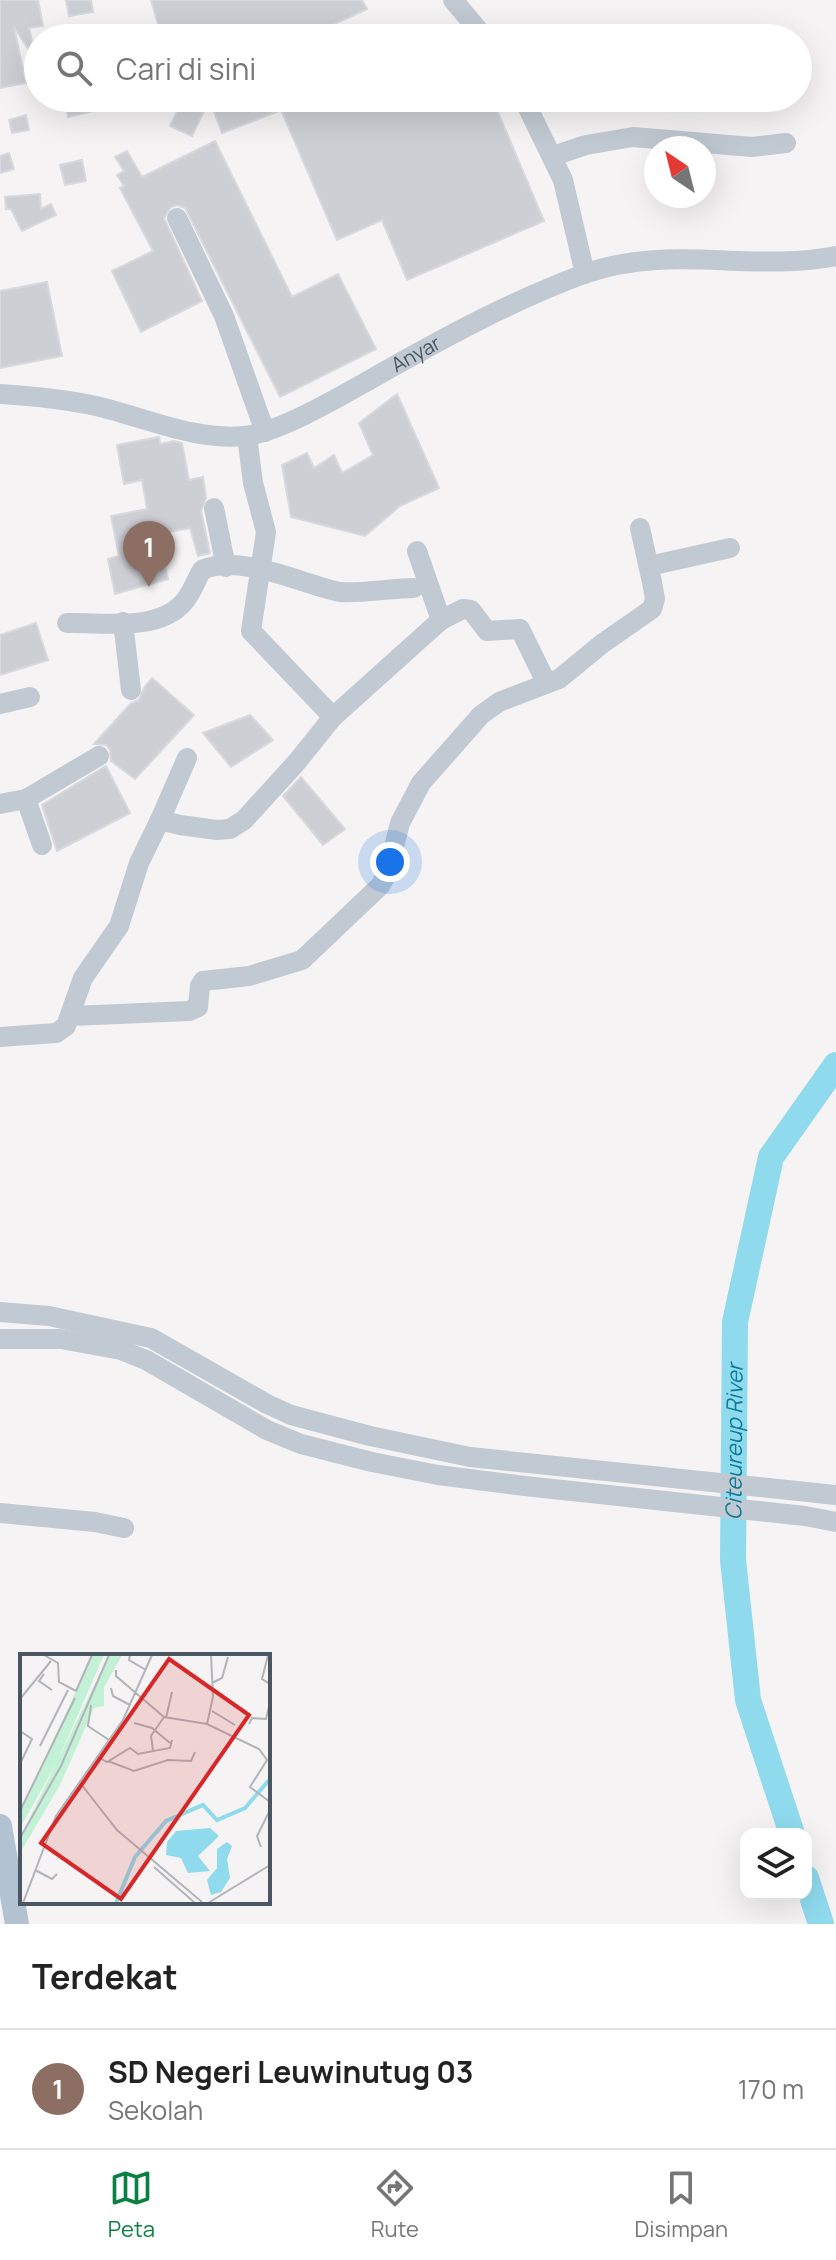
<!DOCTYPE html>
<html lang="id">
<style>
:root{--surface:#fff;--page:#f6f6f6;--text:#222;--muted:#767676;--line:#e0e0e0;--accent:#0b8043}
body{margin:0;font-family:Manrope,sans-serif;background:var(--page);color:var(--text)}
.controls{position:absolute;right:24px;bottom:24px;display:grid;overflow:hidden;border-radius:16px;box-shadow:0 8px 32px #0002}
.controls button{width:72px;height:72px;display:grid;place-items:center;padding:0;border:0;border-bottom:2px solid var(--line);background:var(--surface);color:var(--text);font:40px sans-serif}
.compass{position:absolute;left:644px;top:136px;width:72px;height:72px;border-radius:50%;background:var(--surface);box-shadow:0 8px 32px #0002;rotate:325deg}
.you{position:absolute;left:390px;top:862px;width:28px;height:28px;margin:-20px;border:6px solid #fff;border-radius:50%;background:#1a73e8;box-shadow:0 0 0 12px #1a73e833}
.badge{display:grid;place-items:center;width:52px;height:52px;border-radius:50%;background:var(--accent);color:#fff;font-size:26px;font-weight:700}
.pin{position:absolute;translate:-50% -66px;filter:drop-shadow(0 2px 4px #0008)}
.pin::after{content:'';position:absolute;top:42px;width:28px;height:24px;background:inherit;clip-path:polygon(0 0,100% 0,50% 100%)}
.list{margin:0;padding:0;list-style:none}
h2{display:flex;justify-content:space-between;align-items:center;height:104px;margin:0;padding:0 32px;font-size:34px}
h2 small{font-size:26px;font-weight:400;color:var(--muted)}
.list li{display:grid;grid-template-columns:52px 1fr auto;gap:24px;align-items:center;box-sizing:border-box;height:120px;padding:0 32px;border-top:2px solid var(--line)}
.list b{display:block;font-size:30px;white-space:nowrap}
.list p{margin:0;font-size:26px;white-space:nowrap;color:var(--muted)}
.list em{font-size:26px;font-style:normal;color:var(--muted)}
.icon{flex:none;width:44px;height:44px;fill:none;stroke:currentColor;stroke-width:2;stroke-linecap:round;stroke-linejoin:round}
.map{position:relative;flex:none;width:836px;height:1924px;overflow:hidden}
.search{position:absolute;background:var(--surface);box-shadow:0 8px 32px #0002;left:24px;right:24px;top:24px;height:88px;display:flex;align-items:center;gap:20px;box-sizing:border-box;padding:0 28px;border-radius:44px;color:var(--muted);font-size:30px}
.sheet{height:224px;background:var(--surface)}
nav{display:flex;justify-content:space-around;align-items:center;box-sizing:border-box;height:112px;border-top:2px solid var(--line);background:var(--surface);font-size:22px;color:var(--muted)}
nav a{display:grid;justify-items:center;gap:4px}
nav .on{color:var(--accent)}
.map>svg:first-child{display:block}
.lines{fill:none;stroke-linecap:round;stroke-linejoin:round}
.river{stroke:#90daee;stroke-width:26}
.building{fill:#cdcfd5;stroke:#d7d9de;stroke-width:2}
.minor{stroke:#c1cad2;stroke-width:20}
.major{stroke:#b3c2d1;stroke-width:24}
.labels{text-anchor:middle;stroke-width:6;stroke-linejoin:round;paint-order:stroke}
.street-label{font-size:20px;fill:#4a5661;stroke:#fff}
.water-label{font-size:22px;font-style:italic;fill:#0c7c9b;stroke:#fff}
.inset-river{fill:none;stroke:#90daee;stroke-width:4}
.inset-road{fill:none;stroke:#b1b4b9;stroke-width:2}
.view{fill:#d62828;fill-opacity:0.15;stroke:#d62828;stroke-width:4}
.inset-edge{fill:none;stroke:#4a5661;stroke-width:4}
</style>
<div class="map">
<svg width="836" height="1924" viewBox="0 0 836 1924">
<rect width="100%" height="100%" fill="#f5f3f3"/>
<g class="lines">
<g class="river">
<path id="s1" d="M 792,1834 L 748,1700 L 733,1560 L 735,1322 L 771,1157 L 836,1065"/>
<polyline points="806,1878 821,1924"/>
</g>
</g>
<g class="building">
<polygon points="0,0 38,0 43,26 29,28 36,57 34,58 14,27 26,83 0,88"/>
<polygon points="66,0 91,0 93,12 69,16"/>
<polygon points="151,0 362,0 367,9 304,38 162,38"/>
<polygon points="76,98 123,98 123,104 68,117 65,100"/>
<polygon points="209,98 283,98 287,108 222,133"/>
<polygon points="313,98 492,98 544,221 407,280 382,220 337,240 282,112"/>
<polygon points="182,101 204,111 192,136 170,126"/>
<polygon points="26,115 29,130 12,133 9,120"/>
<polygon points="215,141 292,297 338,274 376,349 280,397 185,208 177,205 171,207 164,218 202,301 141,332 112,271 153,251 120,188 124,186 117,175 124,171 115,157 127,151 142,177"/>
<polygon points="9,153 14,169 0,173 0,156"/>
<polygon points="82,160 86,181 65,185 60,165"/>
<polygon points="40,194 41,209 51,204 56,215 22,231 11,209 6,209 5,197"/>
<polygon points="47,282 62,356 0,368 0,291"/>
<polygon points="397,394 439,488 400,506 365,536 291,517 282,465 307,453 314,468 334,455 342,473 373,455 359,423"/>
<polygon points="159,437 160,444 174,441 182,443 189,480 203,477 206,498 201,511 210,553 198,556 190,528 158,534 168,579 115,594 108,559 119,556 111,516 147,509 142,480 124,484 117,445"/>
<polygon points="36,623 48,660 0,675 0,635"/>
<polygon points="152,678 194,715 135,779 111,761 110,750 106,745 94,744 131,703 139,700 144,688"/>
<polygon points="250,715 273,740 231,767 203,733"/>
<polygon points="106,766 130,813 57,851 42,805"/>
<polygon points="301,777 345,829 323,845 283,796"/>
</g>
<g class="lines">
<g class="minor">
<polyline points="453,0 485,38"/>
<polyline points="523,98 563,180 585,274"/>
<polyline points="553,156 586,145 633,137 752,147 786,143"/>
<polyline points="177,218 224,316 265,432"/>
<path id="s2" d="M 0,394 C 32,396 64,399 96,406 C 144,417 195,441 244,436 C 281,433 353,389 387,370 C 451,334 514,300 584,274 C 671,243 749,273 836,256"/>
<polyline points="247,436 253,483 266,532 251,631 333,717"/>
<polyline points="214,508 226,567"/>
<polyline points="649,566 730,548"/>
<polyline points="441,620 463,609 471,610 487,631 520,629 546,682"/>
<polyline points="123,622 131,690"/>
<path d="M 67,623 C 103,622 157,632 183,603 C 192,593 195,582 202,570 C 240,553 302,584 340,592 C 355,594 395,588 414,588"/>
<polyline points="0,704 30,697"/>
<polyline points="26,799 42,845"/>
<polyline points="0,804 26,799 99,756"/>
<polyline points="160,820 187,758"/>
<polyline points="71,1016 189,1011 198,1007 200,986 203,981 249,976 302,960 380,886 387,874 400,823 421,783 481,715 499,702 559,679 603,643 652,609 655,599 652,582 640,528"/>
<polyline points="0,1037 56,1033 66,1026 83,978 119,926 139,863 160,820 180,825 217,830 230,829 244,820 296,763 333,717 441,620 417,551"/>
<polyline points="0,1312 49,1316 151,1338 267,1404 291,1415 370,1436 470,1457 836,1495"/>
<polyline points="0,1339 61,1339 121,1350 146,1360 267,1430 301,1444 372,1462 438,1475 525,1486 805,1516 836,1522"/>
<polyline points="0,1513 95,1522 124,1528"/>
</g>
<polyline class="major" points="0,1826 17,1924"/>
</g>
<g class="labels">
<g class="street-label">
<text dy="7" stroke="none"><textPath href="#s2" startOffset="440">Anyar</textPath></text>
</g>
<g class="water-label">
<text dy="8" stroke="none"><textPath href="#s1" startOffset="400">Citeureup River</textPath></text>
</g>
</g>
<g transform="translate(20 1654)">
<rect width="250" height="250" fill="#f5f3f3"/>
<path d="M 73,1 L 84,1 L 37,108 L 0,174 L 0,157 ZM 89,1 L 102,1 L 84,33 L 84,52 L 74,54 L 40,131 L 0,199 L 0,184 Z" fill="#c3f1d5"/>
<path d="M 190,174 L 199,182 L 178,202 L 190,217 L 168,219 L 161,204 L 146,201 L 147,188 L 156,177 ZM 207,188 L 212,192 L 207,205 L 210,224 L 201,238 L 191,241 L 187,226 L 197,214 L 197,195 Z" fill="#90daee"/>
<path class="inset-river" d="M 96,249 L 115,203 L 146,167 L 183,151 L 197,166 L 225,154 L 250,125"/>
<path class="inset-road" d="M 24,1 L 38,9 L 39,28 L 56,37M 110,1 L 109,6 L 126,16M 248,1 L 242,25 L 250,30M 96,16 L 96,22 L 144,63 L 187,70 L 239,95 L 247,106 L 230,133 L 250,148M 24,20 L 19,27 L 32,36M 192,29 L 202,24 L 208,3M 91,34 L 93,42 L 110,51M 56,37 L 72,1M 0,45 L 31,7M 71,51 L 68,72 L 89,86M 192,57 L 215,71M 146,64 L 152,38M 114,69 L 132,74 L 150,89M 187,70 L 193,43 L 191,1M 229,70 L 232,64 L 246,65 L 250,49M 0,77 L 12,85 L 0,110M 20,92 L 48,36M 133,96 L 131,82 L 144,63M 78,103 L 87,108 L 110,94 L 118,100 L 150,94 L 152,86M 88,107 L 114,117 L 148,106 L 171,107 L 175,98M 61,130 L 97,176 L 182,248M 0,157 L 55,44M 0,184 L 41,112 L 89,1M 241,193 L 237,182 L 250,156M 134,213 L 175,249M 15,216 L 32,225 L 37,220M 3,249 L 36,162 L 103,66 L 132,1M 188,249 L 250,211"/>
<path class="view" d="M 149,5 L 229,61 L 101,245 L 21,189 Z"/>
<rect width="250" height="250" class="inset-edge"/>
</g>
</svg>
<div class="controls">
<button><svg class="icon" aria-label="layers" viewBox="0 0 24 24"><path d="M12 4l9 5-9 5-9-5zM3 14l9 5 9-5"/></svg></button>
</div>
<svg class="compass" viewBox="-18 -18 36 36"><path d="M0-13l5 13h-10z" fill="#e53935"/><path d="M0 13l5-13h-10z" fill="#767676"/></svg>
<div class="you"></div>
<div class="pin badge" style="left:149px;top:587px;background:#8d6e63">1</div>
<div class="search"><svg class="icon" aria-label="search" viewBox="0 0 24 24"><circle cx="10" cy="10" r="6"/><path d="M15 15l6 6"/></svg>Cari di sini</div>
</div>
<section class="sheet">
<h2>Terdekat<small></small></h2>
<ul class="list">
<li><span class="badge" style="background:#8d6e63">1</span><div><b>SD Negeri Leuwinutug 03</b><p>Sekolah</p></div><em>170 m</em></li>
</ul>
</section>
<nav>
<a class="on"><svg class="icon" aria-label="map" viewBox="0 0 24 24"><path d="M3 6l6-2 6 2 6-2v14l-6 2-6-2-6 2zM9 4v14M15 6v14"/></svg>Peta</a>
<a><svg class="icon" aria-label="directions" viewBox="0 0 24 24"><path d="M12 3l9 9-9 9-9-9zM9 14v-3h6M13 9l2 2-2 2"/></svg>Rute</a>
<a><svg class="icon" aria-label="saved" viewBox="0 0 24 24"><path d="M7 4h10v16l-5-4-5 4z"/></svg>Disimpan</a>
</nav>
